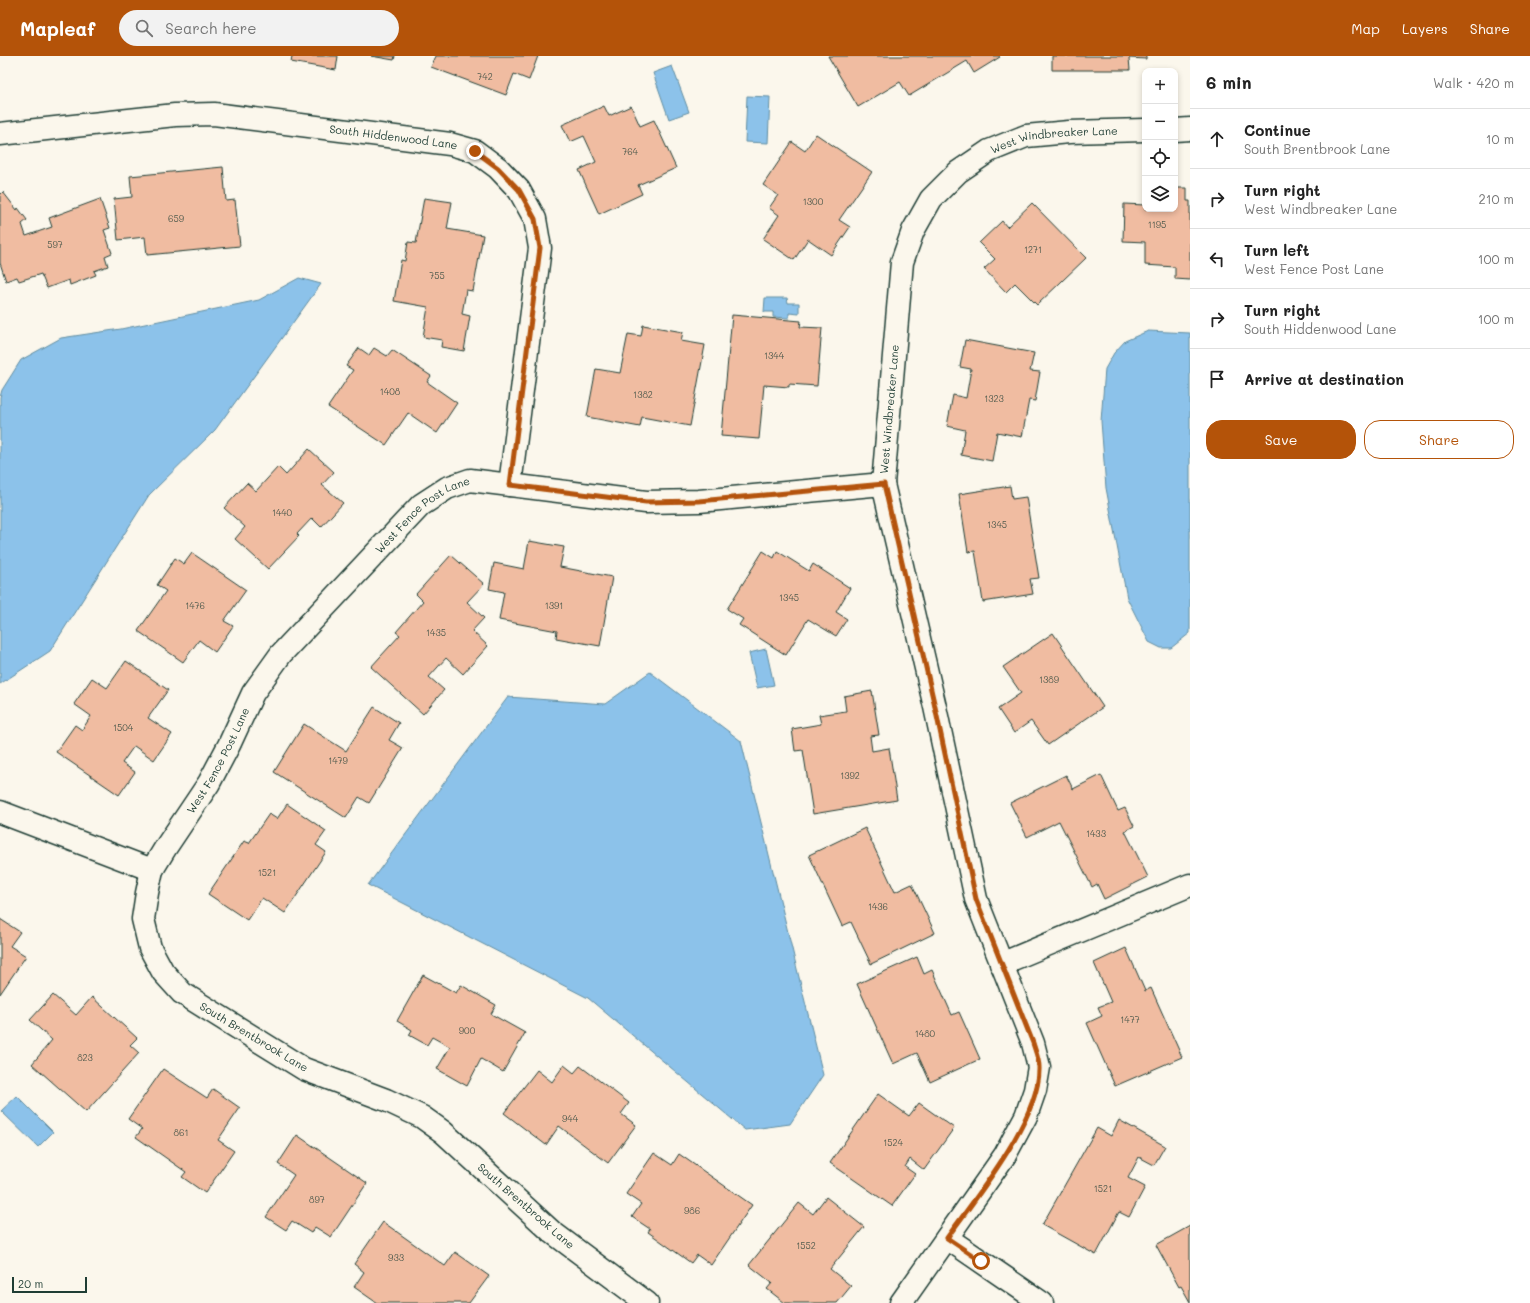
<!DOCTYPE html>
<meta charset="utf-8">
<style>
:root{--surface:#fff;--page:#f2f2f2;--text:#222;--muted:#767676;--line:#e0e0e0;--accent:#b45309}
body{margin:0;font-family:Mali,sans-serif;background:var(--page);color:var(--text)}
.controls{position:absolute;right:12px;top:12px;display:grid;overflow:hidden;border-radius:8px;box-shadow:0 2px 6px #0003}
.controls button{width:36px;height:36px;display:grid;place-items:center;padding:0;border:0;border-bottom:1px solid var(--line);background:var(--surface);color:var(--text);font:20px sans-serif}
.scale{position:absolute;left:12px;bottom:10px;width:75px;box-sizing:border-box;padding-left:4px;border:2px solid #1f3d34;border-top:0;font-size:11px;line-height:14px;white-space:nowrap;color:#1f3d34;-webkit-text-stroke:3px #fbf7ec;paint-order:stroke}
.stop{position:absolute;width:12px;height:12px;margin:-9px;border:3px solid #b45309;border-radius:50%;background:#fff}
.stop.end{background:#b45309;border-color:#fff;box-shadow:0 1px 4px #0008}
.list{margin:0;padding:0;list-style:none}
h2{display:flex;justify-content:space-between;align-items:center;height:52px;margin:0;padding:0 16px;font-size:17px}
h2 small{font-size:13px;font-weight:400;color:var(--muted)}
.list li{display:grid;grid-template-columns:26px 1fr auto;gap:12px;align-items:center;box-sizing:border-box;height:60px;padding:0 16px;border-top:1px solid var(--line)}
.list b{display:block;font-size:15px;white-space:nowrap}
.list p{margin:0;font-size:13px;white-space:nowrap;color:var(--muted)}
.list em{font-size:13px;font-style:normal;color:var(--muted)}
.actions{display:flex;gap:8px;padding:12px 16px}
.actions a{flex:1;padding:9px 0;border:1px solid var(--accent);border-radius:16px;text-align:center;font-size:14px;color:var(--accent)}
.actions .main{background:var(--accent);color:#fff}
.icon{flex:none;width:22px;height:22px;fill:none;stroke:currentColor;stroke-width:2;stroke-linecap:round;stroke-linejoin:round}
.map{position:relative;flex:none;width:1190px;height:1247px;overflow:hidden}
header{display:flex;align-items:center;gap:24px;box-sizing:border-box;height:56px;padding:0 20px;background:var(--accent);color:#fff}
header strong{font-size:19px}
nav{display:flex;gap:22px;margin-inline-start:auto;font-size:14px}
.search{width:280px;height:36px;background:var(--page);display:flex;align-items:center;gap:10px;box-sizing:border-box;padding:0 14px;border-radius:22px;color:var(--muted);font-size:15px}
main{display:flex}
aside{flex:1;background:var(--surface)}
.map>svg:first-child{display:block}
.water{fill:#8cc2ea;stroke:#608da1}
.building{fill:#f0bca1;stroke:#1f3d34}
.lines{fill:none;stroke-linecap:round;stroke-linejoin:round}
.minor-casing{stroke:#1f3d34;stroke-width:25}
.minor{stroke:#fbf7ec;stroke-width:22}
.route{stroke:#b45309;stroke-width:5}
.labels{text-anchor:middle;stroke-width:3.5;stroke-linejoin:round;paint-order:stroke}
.number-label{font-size:9px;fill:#535d4f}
.street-label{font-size:11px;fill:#1f3d34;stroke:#fbf7ec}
</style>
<header>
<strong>Mapleaf</strong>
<div class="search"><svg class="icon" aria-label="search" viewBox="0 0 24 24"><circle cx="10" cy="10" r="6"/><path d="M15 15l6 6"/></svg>Search here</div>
<nav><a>Map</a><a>Layers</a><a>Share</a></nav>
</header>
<main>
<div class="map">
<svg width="1190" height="1247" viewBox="0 0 1190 1247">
<rect width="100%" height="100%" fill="#fbf7ec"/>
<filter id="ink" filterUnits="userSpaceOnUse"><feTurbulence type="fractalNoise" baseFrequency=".025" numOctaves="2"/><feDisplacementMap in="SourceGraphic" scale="8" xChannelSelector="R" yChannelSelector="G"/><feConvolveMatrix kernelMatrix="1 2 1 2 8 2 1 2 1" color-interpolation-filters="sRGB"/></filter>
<g filter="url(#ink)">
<g class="water">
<polygon points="672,10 689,56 669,63 653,17"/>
<polygon points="747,40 770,41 768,87 745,86"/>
<polygon points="299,222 321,228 215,374 149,439 50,595 0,628 0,341 2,334 21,304 61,282 121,273 259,244"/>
<polygon points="765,242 787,242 788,247 799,247 799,258 789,257 789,262 773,261 773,256 764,256"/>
<polygon points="1148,275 1190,277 1190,577 1171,592 1161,592 1149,586 1127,542 1106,432 1101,365 1105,313 1114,297 1125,285"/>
<polygon points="766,593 774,629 757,632 749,597"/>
<polygon points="650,616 741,685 823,1019 790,1068 745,1074 588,942 368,829 508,641 605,648"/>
<polygon points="17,1040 53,1076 38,1091 1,1055"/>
</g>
<g class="building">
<polygon points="292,0 338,0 336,14 291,6"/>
<polygon points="371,0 395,0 394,4"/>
<polygon points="436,0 538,0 529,24 514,18 506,39 431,11"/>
<polygon points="828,0 999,0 1000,1 974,17 967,5 909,40 900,26 858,51"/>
<polygon points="1052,0 1146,0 1146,3 1129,2 1130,14 1052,14"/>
<polygon points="604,50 609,60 631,50 640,70 654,64 676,112 638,129 642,138 599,158 579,114 596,106 584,80 570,86 562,69"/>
<polygon points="816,78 872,116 839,164 850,171 831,199 808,183 794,204 763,183 779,159 769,152 778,139 763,129 792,86 805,95"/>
<polygon points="223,111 226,145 235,144 240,190 147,199 145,181 118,184 114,143 132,141 130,120"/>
<polygon points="1175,132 1187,132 1187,145 1190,145 1190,224 1175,223 1175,211 1145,209 1145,186 1123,185 1124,148 1145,149 1145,153 1175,153"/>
<polygon points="3,136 17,154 18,152 27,164 22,168 26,180 52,171 49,162 100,143 110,172 104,174 112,197 105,200 108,210 94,215 96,219 70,229 69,224 47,232 41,218 19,225 17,221 6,225 0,207 0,137 1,138"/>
<polygon points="424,142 452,146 447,173 483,179 473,235 466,234 462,258 470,260 464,295 441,291 442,284 423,281 428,251 394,245 401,204 405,205 408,186 416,187"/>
<polygon points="1032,147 1086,202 1037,249 1015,227 1006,236 984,213 995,203 979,187 1002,165 1007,171"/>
<polygon points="732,259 801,265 800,271 822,272 817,330 789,328 789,331 764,329 759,383 721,380"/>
<polygon points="643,269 683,276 681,285 705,289 690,370 642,361 640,371 587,361 596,313 620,317 628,278 641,280"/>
<polygon points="965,284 1034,297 1030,315 1040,316 1035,345 1029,344 1022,381 997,376 992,405 961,399 965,374 947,370 953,339 966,342 971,313 960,311"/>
<polygon points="359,292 369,299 374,292 387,300 392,294 431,320 427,326 457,347 437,377 408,357 386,389 328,351 353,314 346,310"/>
<polygon points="309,393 334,416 322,429 343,447 321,471 312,462 297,478 299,480 268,513 235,483 245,471 224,452 247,427 256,435 278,411 286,419"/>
<polygon points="1010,430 1012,443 1026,441 1039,522 1030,523 1033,538 983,546 975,495 968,496 959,438"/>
<polygon points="529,485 564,491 560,511 612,521 600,590 556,582 557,575 499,564 504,536 489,533 494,507 524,513"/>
<polygon points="763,495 774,502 777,495 809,515 813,508 850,532 836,556 847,563 836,580 808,563 786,599 739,569 743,563 727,553"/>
<polygon points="192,497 246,534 224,565 233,570 215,596 199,584 183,606 138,575 166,535 157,529 175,502 184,508"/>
<polygon points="451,499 484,528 467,546 484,562 472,575 488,590 463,618 446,602 429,621 444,634 423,658 371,611 400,579 396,576 423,545 416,538"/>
<polygon points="1053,577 1103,651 1048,689 1031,665 1014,677 998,653 1021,637 1003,611"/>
<polygon points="126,605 168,634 148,662 172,678 154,704 134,690 122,707 135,716 119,739 56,696 75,669 82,674 91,660 74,648 92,622 107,632"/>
<polygon points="872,635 879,679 870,680 872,695 889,692 897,744 813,758 803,694 795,695 792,673 821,668 819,659 846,655 844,640"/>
<polygon points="374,651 399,667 389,684 403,692 369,747 359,741 346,762 274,716 304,668 346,695"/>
<polygon points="1066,719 1073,733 1101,719 1118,755 1125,752 1134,770 1125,775 1148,821 1104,843 1097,828 1092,831 1059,765 1027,781 1010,747"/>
<polygon points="287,748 326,775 316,789 326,796 285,857 262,842 247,864 208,838 244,785 249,787 269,758 277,763"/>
<polygon points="865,772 895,836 912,828 935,877 871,908 851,866 842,870 809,799"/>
<polygon points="0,863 20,876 10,890 26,900 0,938"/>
<polygon points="1126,892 1145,935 1151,932 1182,1001 1115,1030 1087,967 1102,960 1098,951 1111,946 1094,907"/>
<polygon points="917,901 924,918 932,914 952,959 959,956 980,1003 930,1026 917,997 893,1008 857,928"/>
<polygon points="423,919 456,937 461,929 496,949 491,958 525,977 503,1016 481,1003 467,1030 437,1013 450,991 432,981 427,989 409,979 412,974 397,965"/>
<polygon points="53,939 76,959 92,941 137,982 130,989 139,997 86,1056 32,1008 52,984 30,964"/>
<polygon points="564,1009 574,1017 580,1010 629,1047 621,1058 636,1069 608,1107 559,1070 546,1089 504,1057 537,1014 552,1026"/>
<polygon points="163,1013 207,1042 213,1033 240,1052 218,1084 234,1095 205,1137 182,1121 186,1116 136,1081 142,1073 128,1063"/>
<polygon points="878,1038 909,1060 919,1047 954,1072 924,1114 910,1103 905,1111 915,1118 892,1150 830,1107"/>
<polygon points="1119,1064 1165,1090 1154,1109 1139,1101 1128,1122 1145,1131 1129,1161 1119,1156 1096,1199 1042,1169 1097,1072 1111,1080"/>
<polygon points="297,1079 367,1127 331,1181 315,1171 311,1177 292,1165 286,1174 266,1161 294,1119 278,1108"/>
<polygon points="654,1097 672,1109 679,1098 752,1149 711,1209 697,1199 691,1207 648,1176 650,1173 632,1161 641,1148 626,1138"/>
<polygon points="826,1141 864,1171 830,1213 851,1230 837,1247 785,1247 767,1233 772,1227 749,1209 799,1147 813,1158"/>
<polygon points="383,1166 445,1210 455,1196 489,1220 469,1247 377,1247 354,1231 364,1216 354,1208"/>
<polygon points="1190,1170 1190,1246 1181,1230 1179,1231 1156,1189"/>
</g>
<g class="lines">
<defs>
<g id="minor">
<polyline points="1175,74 1190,73"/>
<path id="s1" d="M 0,78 L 175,59 L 214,58 L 450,88 L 475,95 L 498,112 L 519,134 L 535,163 L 540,192 L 510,429"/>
<polyline points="0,756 152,814"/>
<polyline points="1001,908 1190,829"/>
<polyline points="947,1182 1042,1247"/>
<path id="s2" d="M 647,1247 L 552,1176 L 443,1076 L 422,1061 L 386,1044 L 304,1013 L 182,937 L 163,916 L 150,892 L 143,863 L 147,837 L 152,814 L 166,791 L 209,727 L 229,689 L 253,637 L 281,598 L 421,449 L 447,432 L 470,424 L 646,446 L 699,445 L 883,428"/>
<path id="s3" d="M 901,1247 L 1005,1099 L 1026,1060 L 1035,1034 L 1039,1011 L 1033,987 L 976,843 L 935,651 L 883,428 L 902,206 L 913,175 L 931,143 L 958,116 L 989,95 L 1026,80 L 1069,76 L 1145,74"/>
</g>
</defs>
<use href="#minor" class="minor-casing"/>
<use href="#minor" class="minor"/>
</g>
</g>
<g class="lines" filter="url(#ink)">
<path class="route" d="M 475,95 L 498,112 L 519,134 L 535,163 L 540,192 L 510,429 L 646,446 L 699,445 L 884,428 L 935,651 L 976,843 L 1033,987 C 1035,994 1039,1003 1039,1011 C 1041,1062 976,1141 947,1182 L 981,1205"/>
</g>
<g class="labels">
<g class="number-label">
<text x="485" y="24">742</text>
<text x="630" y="99">764</text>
<text x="813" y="149">1300</text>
<text x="176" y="166">659</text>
<text x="1157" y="172">1195</text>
<text x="55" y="192">597</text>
<text x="1033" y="197">1271</text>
<text x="437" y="223">755</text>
<text x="774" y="303">1344</text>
<text x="390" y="339">1408</text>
<text x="643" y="342">1382</text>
<text x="994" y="346">1323</text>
<text x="282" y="460">1440</text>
<text x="997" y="472">1345</text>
<text x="789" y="545">1345</text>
<text x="195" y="553">1476</text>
<text x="554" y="553">1391</text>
<text x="436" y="580">1435</text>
<text x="1049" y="627">1389</text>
<text x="123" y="675">1504</text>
<text x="338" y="708">1479</text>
<text x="850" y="723">1392</text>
<text x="1096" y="781">1433</text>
<text x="267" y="820">1521</text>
<text x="878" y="854">1436</text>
<text x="1130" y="967">1477</text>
<text x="467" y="978">900</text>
<text x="925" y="981">1480</text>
<text x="85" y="1005">823</text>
<text x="570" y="1066">944</text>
<text x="181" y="1080">861</text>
<text x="893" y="1090">1524</text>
<text x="1103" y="1136">1521</text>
<text x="317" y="1147">897</text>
<text x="692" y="1158">986</text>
<text x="806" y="1193">1552</text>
<text x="396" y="1205">933</text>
</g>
<g class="street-label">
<text dy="4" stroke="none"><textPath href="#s1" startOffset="396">South Hiddenwood Lane</textPath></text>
<text dy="4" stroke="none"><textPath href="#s3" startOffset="1316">West Windbreaker Lane</textPath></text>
<text dy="4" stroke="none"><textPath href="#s3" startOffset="956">West Windbreaker Lane</textPath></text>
<text dy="4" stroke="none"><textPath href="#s2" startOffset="1151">West Fence Post Lane</textPath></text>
<text dy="4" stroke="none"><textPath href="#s2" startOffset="827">West Fence Post Lane</textPath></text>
<text transform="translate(254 981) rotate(31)" y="4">South Brentbrook Lane</text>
<text transform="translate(526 1150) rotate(41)" y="4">South Brentbrook Lane</text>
</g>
</g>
</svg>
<div class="controls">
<button>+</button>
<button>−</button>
<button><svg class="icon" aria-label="locate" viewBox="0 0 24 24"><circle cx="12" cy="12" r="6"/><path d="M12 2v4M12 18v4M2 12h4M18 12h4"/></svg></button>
<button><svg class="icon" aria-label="layers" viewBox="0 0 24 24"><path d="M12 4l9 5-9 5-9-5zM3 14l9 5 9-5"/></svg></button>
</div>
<div class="scale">20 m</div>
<div class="stop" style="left:981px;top:1205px"></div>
<div class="stop end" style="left:475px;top:95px"></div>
</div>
<aside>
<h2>6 min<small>Walk · 420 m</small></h2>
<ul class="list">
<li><svg class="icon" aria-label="ahead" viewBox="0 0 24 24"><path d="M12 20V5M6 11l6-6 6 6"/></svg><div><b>Continue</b><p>South Brentbrook Lane</p></div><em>10 m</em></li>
<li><svg class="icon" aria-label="right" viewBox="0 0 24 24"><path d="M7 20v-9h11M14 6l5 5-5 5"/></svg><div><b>Turn right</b><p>West Windbreaker Lane</p></div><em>210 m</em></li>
<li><svg class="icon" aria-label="left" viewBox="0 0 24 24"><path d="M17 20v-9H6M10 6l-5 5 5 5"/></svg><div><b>Turn left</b><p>West Fence Post Lane</p></div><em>100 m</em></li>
<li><svg class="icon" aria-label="right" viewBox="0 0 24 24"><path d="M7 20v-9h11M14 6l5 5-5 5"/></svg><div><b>Turn right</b><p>South Hiddenwood Lane</p></div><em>100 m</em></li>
<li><svg class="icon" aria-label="arrive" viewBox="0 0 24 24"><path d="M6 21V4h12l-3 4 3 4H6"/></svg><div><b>Arrive at destination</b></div></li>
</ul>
<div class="actions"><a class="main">Save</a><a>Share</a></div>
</aside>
</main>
